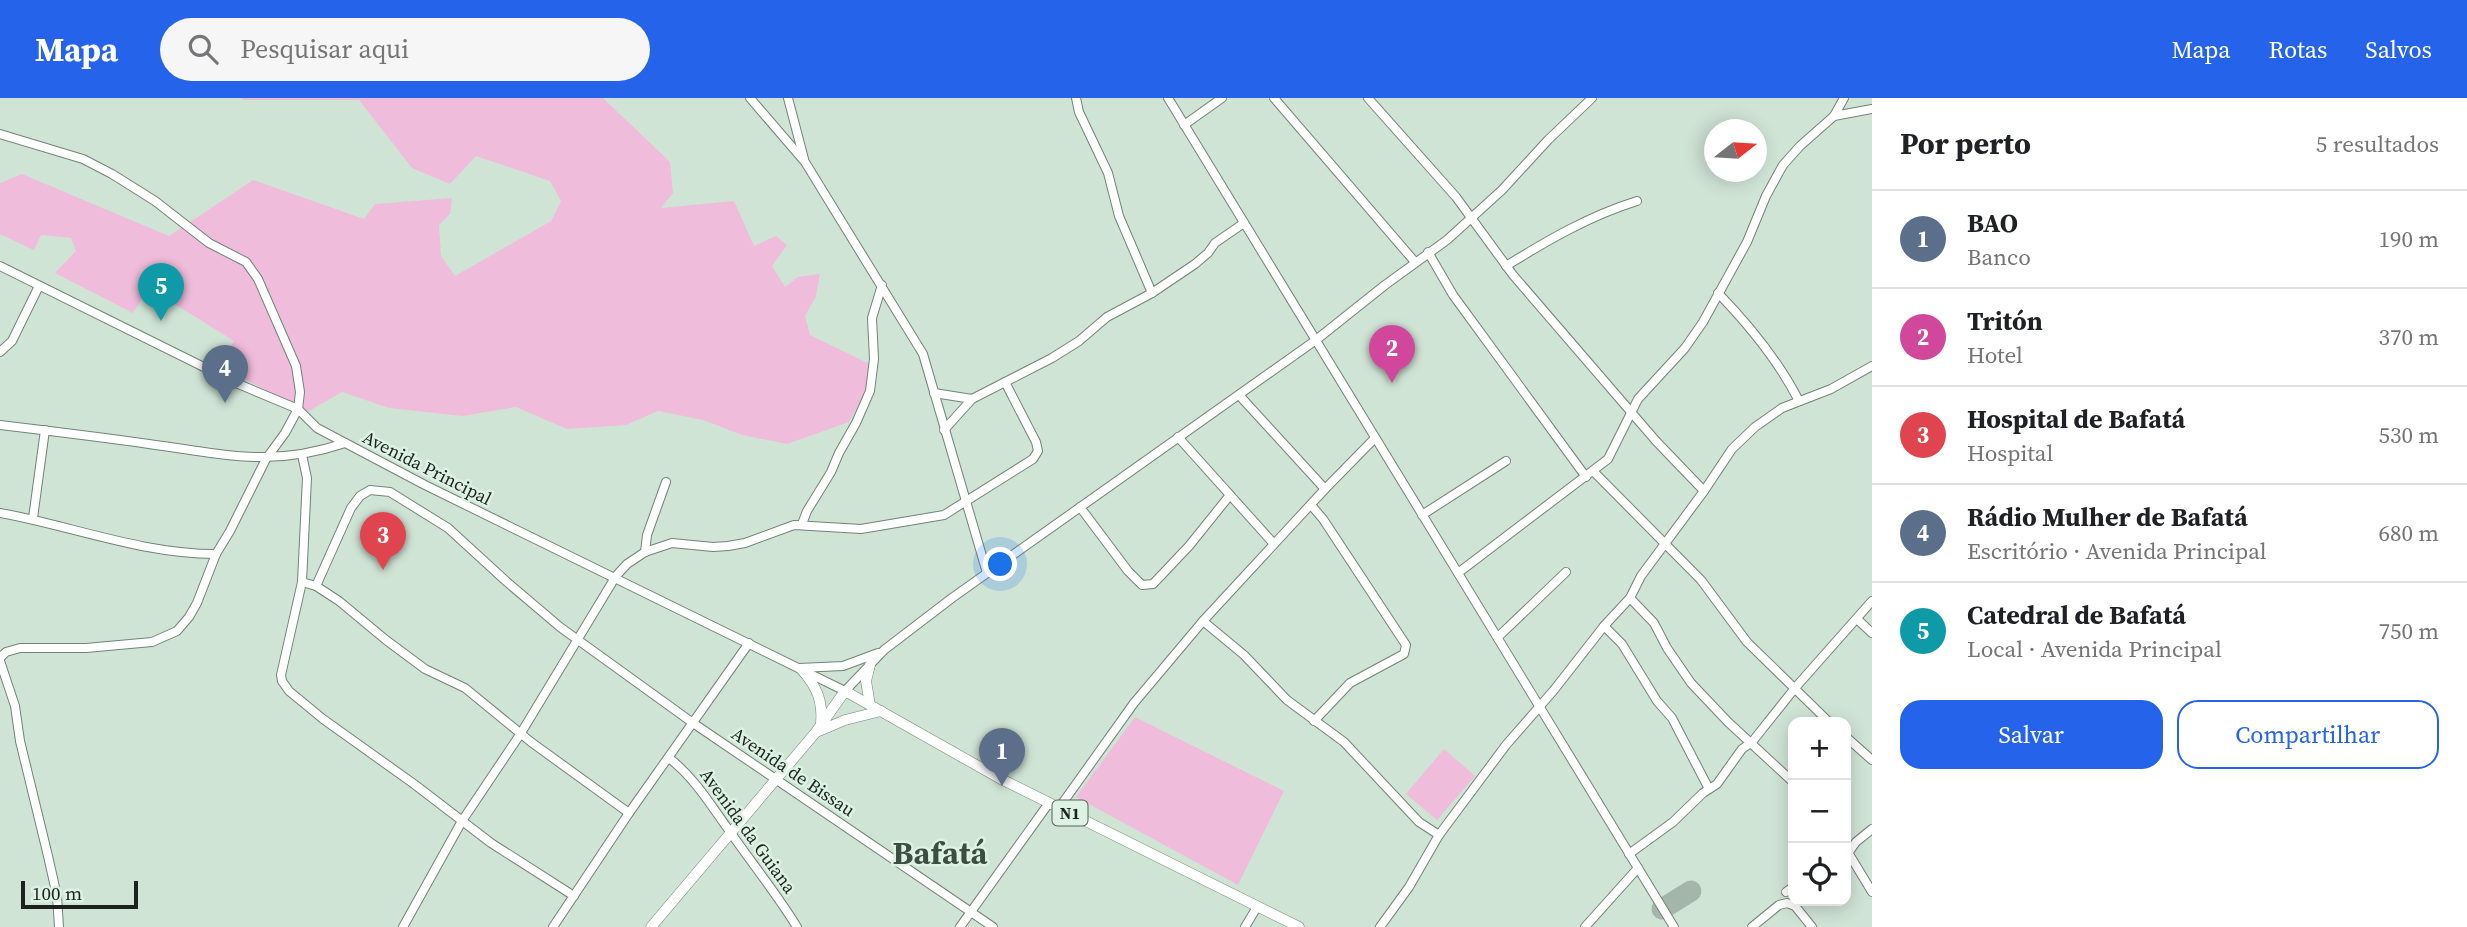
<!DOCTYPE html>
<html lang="pt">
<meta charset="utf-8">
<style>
:root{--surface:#fff;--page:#f6f6f6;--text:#202124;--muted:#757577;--line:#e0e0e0;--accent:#2563eb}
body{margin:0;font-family:"Source Serif 4",serif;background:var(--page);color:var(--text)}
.controls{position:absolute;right:21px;bottom:21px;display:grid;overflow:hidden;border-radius:14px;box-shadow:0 4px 18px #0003}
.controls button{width:63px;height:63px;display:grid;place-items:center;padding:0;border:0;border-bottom:2px solid var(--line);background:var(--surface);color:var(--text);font:35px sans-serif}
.compass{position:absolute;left:1704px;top:21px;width:63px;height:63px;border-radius:50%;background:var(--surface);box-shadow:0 4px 18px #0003;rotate:73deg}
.scale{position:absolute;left:21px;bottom:18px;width:117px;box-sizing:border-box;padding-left:7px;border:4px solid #1c231e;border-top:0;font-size:19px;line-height:24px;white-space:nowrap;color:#1c231e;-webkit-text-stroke:5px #ddf2e3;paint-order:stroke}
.you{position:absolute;left:1001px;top:467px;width:24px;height:24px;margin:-18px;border:5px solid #fff;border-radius:50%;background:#1a73e8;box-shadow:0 0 0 10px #1a73e833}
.badge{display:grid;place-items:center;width:46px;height:46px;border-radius:50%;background:var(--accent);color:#fff;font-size:23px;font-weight:700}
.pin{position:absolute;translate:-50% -58px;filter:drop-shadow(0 2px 4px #0008)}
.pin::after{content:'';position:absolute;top:37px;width:24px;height:21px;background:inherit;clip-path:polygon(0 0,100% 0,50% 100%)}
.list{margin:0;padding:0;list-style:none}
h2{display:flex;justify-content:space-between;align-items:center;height:91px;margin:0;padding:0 28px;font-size:30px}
h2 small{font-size:23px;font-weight:400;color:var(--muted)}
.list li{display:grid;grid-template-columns:46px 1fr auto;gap:21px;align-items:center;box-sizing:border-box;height:98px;padding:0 28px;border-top:2px solid var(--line)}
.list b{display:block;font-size:26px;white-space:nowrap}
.list p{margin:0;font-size:23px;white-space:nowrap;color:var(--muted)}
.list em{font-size:23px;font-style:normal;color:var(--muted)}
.actions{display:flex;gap:14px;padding:21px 28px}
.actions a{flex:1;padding:16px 0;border:2px solid var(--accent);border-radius:21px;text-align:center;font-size:24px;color:var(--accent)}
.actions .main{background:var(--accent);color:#fff}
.icon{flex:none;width:38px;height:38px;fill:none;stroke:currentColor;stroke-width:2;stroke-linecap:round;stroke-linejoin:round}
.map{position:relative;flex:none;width:1872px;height:829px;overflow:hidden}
header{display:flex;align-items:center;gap:42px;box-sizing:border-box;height:98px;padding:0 35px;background:var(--accent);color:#fff}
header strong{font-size:33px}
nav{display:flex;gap:38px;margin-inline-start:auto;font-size:24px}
.search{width:490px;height:63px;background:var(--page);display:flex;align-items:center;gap:18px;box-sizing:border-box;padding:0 24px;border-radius:38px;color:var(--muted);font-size:26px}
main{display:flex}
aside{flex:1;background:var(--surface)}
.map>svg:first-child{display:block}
.green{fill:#efbcdb}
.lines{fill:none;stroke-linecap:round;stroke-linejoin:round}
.taxiway{stroke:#a4b6aa;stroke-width:21}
.minor-casing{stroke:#718477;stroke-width:10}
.major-casing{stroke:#718477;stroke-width:11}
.minor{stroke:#fff;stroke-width:8}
.major{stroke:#fff;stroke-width:10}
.labels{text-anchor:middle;stroke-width:5;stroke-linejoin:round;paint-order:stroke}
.shield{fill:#ddf2e3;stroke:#566159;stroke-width:2}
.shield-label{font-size:16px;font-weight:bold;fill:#1c231e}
.street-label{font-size:18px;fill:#1c231e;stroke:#ddf2e3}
.town-label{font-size:32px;font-weight:bold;fill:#3c4e42;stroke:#ddf2e3}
</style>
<header>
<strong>Mapa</strong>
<div class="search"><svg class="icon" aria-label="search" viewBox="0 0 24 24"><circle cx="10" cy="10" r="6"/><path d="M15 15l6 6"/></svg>Pesquisar aqui</div>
<nav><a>Mapa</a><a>Rotas</a><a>Salvos</a></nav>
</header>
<main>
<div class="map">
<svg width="1872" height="829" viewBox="0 0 1872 829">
<rect width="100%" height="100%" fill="#d0e4d6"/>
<g class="green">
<polygon points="240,0 603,0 670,64 673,95 661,110 734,103 754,148 776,138 787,147 772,168 785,189 798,179 820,176 816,198 805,218 810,237 874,268 868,290 849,324 787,346 742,337 703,322 658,313 626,327 567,331 516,309 462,318 389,310 342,294 307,314 218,267 234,243 149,190 133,215 55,175 76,153 71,140 41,137 34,152 0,136 0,85 22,76 169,138 253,82 364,121 375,106 452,100 450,116 439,127 441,158 455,178 551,123 561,103 550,83 476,58 450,86 412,70 359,2 244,2"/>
<polygon points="1135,619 1284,693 1238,787 1076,699"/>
<polygon points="1444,651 1475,678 1437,722 1406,696"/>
</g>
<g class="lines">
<polyline class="taxiway" points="1662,811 1691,793"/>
<defs>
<g id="minor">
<polyline points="750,0 805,64 923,256 987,475"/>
<polyline points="788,0 804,61"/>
<polyline points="1076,0 1079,14 1108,75 1119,118 1152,195"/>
<polyline points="1168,0 1674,829"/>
<polyline points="1274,0 1415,164"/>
<polyline points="1368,0 1456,99 1513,177 1656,343 1704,393"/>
<polyline points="1834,18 1872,11"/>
<polyline points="1184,27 1222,0"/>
<polyline points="0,36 83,61 112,76 155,103 209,145 246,164 258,181 296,268 300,294 298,311 285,335 266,361 230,433 216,456 197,505 189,519 177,533 152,544 86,550 20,550 6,554 0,560"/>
<polyline points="1428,154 1453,197 1586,379"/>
<polyline points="0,168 236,285 298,311 317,330 425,387 845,593 884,552 952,500 1316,242 1385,187 1447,142 1502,92 1548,42 1592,0"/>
<path d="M 1506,168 C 1548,142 1589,118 1637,103"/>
<path d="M 1718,195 C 1750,228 1778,262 1799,303"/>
<polyline points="0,254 12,243 39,188"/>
<polyline points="934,295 972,301"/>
<polyline points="1239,297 1325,391"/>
<path d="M 0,327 C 50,333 100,339 149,346 C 223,356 271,370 345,345"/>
<polyline points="944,332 972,301 1052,260 1079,243 1107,219 1152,195 1195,166 1208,155 1215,145 1244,125"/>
<polyline points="1178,339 1274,446"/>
<polyline points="302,357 307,380 302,484 281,577 282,583 289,593 323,621 414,686 491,745 574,798"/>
<polyline points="1594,374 1701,482 1747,544 1829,624"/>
<polyline points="1311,407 1323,421 1406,547 1404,556 1350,585 1314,623"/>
<polyline points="1080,409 1128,473 1142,487 1153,486 1189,448 1230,397"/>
<path d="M 0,415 C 72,428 142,456 216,456"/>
<polyline points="1422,417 1506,363"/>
<polyline points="33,420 45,332"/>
<polyline points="802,426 807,413 831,374 839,355 856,325 870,293 874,261 872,220 882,187"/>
<polyline points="645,454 647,437 666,384"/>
<polyline points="1458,475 1608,361 1638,301 1685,250 1703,224 1747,144 1766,98 1783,67 1800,48 1834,18 1844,0"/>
<polyline points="302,484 316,488 351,410 360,398 370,392 390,394 448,430 507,484 560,529 693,625 993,829"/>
<polyline points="316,488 339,503 386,542 425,571 465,590 531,644 629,715"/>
<polyline points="1630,500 1654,525 1667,550 1691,585 1728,624 1793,684"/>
<polyline points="1857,521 1872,535"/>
<polyline points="1203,523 1244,557 1287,602 1344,644 1419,724 1439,737"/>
<polyline points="1604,528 1622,546 1657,603 1672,620 1709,691"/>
<polyline points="1498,539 1566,474"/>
<polyline points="0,563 15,608 20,643 48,758 57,798 59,829"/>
<polyline points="799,570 843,568 878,555"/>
<polyline points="1846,639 1872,662"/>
<path d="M 669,660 C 696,681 711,708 731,735 C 753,767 777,796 797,829"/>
<polyline points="1059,710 1134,605 1203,523 1325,391 1375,340"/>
<polyline points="1846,751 1872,794"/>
<polyline points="1629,756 1673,724 1703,695 1717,686 1742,651 1752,644 1795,590 1872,503"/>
<polyline points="1846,758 1856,744 1872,731"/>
<polyline points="1786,794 1793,789"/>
<polyline points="403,829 462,723 521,635 616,478 627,466 645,454 672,445 713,449 728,448 745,445 794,427 861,431 944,417 1033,361 1038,353 1036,344 1005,284"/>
<polyline points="553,829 629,715 749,545"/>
<polyline points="960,829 1049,705"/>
<polyline points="1245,829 1257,809"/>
<polyline points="1380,829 1409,789 1439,737 1506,647 1554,592 1604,528 1630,500 1641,478 1704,393 1732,351 1755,329 1782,310 1831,291 1872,268"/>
<polyline points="1585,829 1638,770"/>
<polyline points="1752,829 1779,807 1787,805 1795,808 1812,829"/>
</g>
<g id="major">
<polyline points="870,567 866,583 870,607"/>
<path d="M 802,572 C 817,589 823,603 821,626"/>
<polyline points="819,633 845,622 881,613"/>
<polyline points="651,829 816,634 845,593 1001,681 1299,829"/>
</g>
</defs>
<use href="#minor" class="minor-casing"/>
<use href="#major" class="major-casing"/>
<use href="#minor" class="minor"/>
<use href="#major" class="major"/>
</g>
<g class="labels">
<rect class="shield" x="1052.5" y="702.5" width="35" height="25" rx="5"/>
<g class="shield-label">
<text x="1070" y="721">N1</text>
</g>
<g class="street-label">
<text transform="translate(427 370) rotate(27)" y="6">Avenida Principal</text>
<text transform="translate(793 674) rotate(34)" y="6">Avenida de Bissau</text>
<text transform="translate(748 733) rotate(54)" y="6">Avenida da Guiana</text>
</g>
<g class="town-label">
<text x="940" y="766">Bafatá</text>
</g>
</g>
</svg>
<div class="controls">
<button>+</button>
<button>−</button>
<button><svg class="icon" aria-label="locate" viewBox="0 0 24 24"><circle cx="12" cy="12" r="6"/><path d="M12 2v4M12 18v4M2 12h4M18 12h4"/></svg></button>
</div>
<svg class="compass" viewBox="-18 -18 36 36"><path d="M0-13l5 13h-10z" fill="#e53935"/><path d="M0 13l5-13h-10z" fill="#757577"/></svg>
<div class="scale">100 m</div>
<div class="you"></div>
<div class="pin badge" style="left:1002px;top:688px;background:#5c6f8a">1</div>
<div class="pin badge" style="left:1392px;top:285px;background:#d1479c">2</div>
<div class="pin badge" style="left:383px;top:472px;background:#e0444e">3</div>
<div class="pin badge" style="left:225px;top:305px;background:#5c6f8a">4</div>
<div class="pin badge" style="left:161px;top:223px;background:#0f9aa8">5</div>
</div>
<aside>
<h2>Por perto<small>5 resultados</small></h2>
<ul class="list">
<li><span class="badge" style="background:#5c6f8a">1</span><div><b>BAO</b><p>Banco</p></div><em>190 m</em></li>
<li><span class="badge" style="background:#d1479c">2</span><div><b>Tritón</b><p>Hotel</p></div><em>370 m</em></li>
<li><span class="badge" style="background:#e0444e">3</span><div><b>Hospital de Bafatá</b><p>Hospital</p></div><em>530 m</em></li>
<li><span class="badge" style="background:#5c6f8a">4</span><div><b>Rádio Mulher de Bafatá</b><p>Escritório · Avenida Principal</p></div><em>680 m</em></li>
<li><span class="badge" style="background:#0f9aa8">5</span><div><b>Catedral de Bafatá</b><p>Local · Avenida Principal</p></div><em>750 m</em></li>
</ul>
<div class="actions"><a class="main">Salvar</a><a>Compartilhar</a></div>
</aside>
</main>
